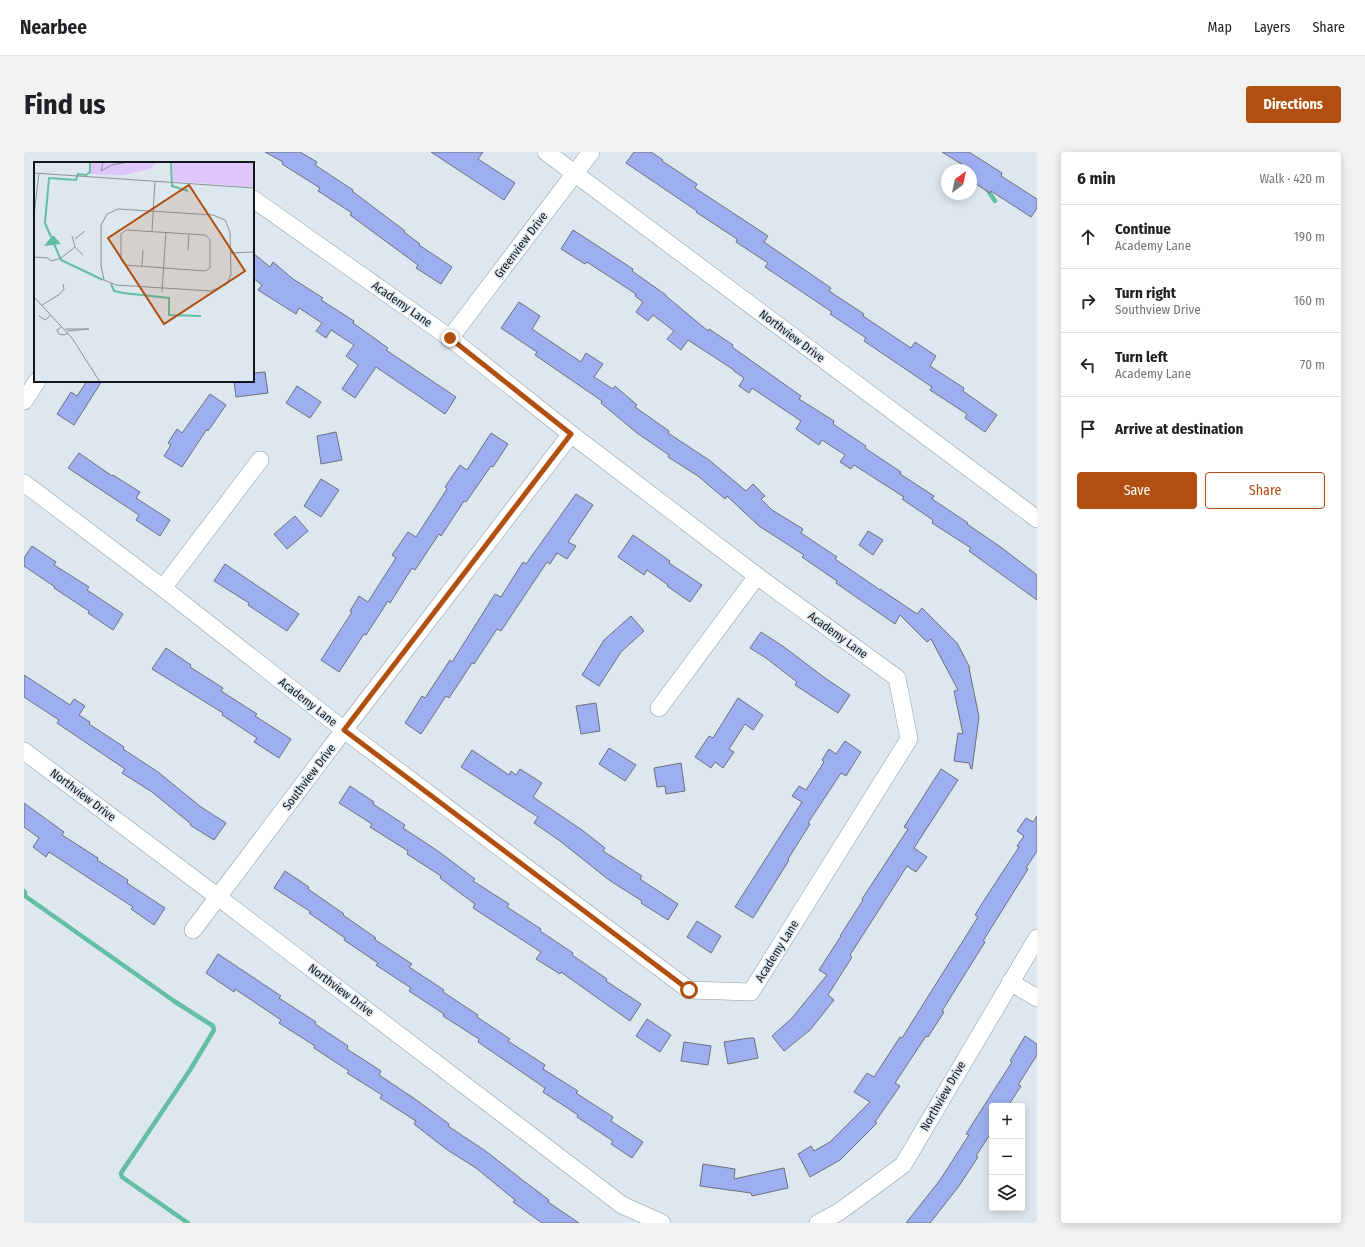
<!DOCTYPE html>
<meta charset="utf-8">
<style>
:root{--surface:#fff;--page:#f2f2f2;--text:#202124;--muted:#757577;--line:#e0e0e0;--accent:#b14f10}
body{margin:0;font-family:"Fira Sans Condensed",sans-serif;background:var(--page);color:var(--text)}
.controls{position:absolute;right:12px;bottom:12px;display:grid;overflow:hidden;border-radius:4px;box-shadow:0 2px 10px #0003}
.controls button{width:36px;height:36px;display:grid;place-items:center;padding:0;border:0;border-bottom:1px solid var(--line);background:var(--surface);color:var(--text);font:20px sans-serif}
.compass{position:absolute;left:917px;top:12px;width:36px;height:36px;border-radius:50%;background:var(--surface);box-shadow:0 2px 10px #0003;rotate:33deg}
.stop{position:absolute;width:12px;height:12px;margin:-9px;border:3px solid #b14f10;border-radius:50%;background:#fff}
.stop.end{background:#b14f10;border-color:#fff;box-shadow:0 1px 4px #0008}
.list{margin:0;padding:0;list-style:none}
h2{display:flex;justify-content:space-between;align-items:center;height:52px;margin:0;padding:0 16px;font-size:17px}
h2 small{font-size:13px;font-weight:400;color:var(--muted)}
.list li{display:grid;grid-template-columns:26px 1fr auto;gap:12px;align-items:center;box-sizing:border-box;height:64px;padding:0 16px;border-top:1px solid var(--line)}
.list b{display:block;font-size:15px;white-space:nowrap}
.list p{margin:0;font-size:13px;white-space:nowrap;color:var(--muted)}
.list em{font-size:13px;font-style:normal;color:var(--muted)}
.actions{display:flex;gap:8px;padding:12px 16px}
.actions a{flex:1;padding:9px 0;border:1px solid var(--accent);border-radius:4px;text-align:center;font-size:14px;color:var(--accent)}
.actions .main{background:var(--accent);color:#fff}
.icon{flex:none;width:22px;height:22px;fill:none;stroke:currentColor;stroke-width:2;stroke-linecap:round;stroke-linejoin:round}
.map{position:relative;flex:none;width:1013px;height:1071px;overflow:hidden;border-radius:4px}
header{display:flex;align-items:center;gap:24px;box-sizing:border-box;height:56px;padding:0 20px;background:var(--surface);border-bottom:1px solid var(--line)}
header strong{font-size:19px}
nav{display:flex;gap:22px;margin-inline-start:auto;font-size:14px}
.intro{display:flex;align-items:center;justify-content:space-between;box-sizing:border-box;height:96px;padding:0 24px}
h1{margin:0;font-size:28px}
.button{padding:10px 18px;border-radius:4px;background:var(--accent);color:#fff;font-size:14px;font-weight:700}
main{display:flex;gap:24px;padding:0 24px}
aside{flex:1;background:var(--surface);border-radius:4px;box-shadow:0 2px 10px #0003}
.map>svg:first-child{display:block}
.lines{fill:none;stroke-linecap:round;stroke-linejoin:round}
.stream{stroke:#64bea2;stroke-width:4.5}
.building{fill:#9daff1;stroke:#6d7079}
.minor-casing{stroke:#929ba2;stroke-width:18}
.minor{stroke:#fff;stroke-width:17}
.route{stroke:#b14f10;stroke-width:5}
.labels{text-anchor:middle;stroke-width:3;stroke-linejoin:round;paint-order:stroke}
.street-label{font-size:12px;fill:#131619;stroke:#dde7ef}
.inset-river{fill:none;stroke:#64bea2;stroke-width:2}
.inset-road{fill:none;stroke:#8c9399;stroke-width:1}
.view{fill:#b14f10;fill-opacity:0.15;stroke:#b14f10;stroke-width:2}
.inset-edge{fill:none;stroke:#131619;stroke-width:2}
</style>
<header>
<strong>Nearbee</strong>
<nav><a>Map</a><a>Layers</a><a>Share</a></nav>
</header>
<div class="intro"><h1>Find us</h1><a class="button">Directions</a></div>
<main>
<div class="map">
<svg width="1013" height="1071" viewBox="0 0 1013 1071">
<rect width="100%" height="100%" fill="#dde7ef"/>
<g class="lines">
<g class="stream">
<polyline points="963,37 971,49"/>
<polyline points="0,739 1,740 1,744 150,849 189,874 190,878 166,918 97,1021 98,1025 164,1071"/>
</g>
</g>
<g class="building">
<polygon points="241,0 276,0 293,10 291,13 329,38 328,39 381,79 380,80 396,92 395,93 428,115 417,132 392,116 394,113 326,63 328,61 294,39 296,36 258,12 259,10"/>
<polygon points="407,0 459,0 454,7 491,31 480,48"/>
<polygon points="610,0 627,0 639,8 638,9 673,32 671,36 744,84 740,90 807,136 805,139 840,162 839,164 887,196 891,190 912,204 906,214 940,236 939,239 973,263 961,280 941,266 943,262 906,238 908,235 840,189 842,186 806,162 808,160 741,115 744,111 712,90 713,87 672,60 673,59 602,11"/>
<polygon points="918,0 945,0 978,21 977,24 1013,47 1013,56 1007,65 967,39 966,41 947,29 947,18"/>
<polygon points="549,78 609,117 608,119 642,143 642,144 684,179 685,177 709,193 708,195 777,244 775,247 810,269 809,272 842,294 841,296 877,320 876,322 910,344 908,347 944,371 943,372 978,396 1013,423 1013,448 945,399 947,396 908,371 909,368 878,347 880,345 830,313 827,317 816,310 821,303 798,288 795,293 772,277 777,269 728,236 725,241 715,234 720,226 710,219 710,218 664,188 657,198 643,187 650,179 629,163 624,169 612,160 619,150 611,144 612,142 563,110 561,112 537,97"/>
<polygon points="229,101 246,115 249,110 269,127 299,146 297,148 330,169 329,171 364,196 362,198 432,245 421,262 352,215 331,246 318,237 334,213 322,204 330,193 307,178 302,186 292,179 298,171 275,156 272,162 234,138 238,133 229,126"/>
<polygon points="495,150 516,164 508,177 557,210 562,201 579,212 570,225 589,237 591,234 613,253 611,255 645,279 644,281 685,308 722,339 729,332 741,344 737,347 748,358 779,377 777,381 813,405 811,407 856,438 856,437 893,462 898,456 933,491 946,516 945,516 955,565 948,617 947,617 945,611 930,609 934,581 939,582 930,539 934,538 907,487 903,490 876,463 871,472 812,431 813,429 778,405 780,403 735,374 703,344 701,347 674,324 644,305 645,303 613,281 577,251 578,249 511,203 513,200 477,176"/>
<polygon points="241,220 244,241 212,245 210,229 229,229 229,221"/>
<polygon points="63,229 78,229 50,273 33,262 47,240 53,244"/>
<polygon points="273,234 297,250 286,266 262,251"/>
<polygon points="186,242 202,253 184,279 183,277 158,315 140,304 147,293 144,291 153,277 158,281"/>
<polygon points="312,280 318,308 297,312 293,284"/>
<polygon points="467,281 484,292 469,315 467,314 442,350 440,349 417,384 415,382 391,418 388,416 366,451 364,449 342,483 340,482 315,520 297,508 328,460 326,459 335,444 344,450 372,406 368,403 384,380 392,385 423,337 421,335 436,313 443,318"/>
<polygon points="55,301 88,324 89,323 116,340 112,346 146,368 136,384 112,368 115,363 44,316"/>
<polygon points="297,327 315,338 297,365 280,354"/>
<polygon points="552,342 569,353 544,390 552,394 543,407 533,401 526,412 523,410 477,479 473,477 450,512 448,511 425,546 422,544 397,582 381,571 398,544 401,546 426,508 428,510 471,442 477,445 499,410 502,412"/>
<polygon points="271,364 284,379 263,397 250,382"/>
<polygon points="844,379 859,388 849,403 835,393"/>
<polygon points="609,383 646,409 645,411 678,433 666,450 643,434 644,433 623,418 620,423 594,405"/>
<polygon points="8,394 32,410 30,413 65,435 63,438 99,462 89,478 64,461 65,459 30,436 31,435 0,414 0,406"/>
<polygon points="201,412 275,462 263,479 224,453 225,451 190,429"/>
<polygon points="607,464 620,479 597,500 575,534 558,523 580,488"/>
<polygon points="737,480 760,495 801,526 826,543 814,561 771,533 773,530 742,506 726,496"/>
<polygon points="142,496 167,513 166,515 199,536 197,539 233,562 231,564 267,587 255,606 230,590 233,586 198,563 199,561 128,517"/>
<polygon points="0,523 46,553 50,547 61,554 55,563 66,570 65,572 100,595 99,597 134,620 177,655 202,671 190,688 166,673 167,672 128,640 98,621 101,617 33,571 35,568 0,545"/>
<polygon points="714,546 739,563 729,578 721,572 705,597 710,600 699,616 691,610 687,616 671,605 685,584 689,586"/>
<polygon points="572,551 576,579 557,582 552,554"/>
<polygon points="821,589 837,600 822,624 817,621 784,671 786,672 764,707 765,708 729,766 711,755 778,650 768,644 775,634 782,638 800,610 798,608 805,597 812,602"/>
<polygon points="585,596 612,613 601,629 575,612"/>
<polygon points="448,598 485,623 487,619 492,623 496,617 518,631 509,645 558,678 581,696 579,699 618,724 616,727 654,752 644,768 617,751 618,749 585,728 536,689 510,671 514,665 437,615"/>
<polygon points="657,611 661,639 642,642 641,634 633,635 630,616"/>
<polygon points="917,617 934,628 890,696 903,705 892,720 883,714 826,803 828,805 804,843 810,848 786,878 760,899 748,884 768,866 803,823 795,818 817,784 816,784 839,748 838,747 884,677 880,675"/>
<polygon points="326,634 350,650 349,652 381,673 379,676 414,699 451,727 449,729 485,752 483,755 517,777 516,779 549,801 548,803 583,827 582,829 617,852 606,869 537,820 536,822 512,807 517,800 449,756 451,752 416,726 417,724 383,702 384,699 346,675 348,672 315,651"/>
<polygon points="0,651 40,680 38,683 74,706 73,708 104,728 103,731 141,756 130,773 107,757 109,755 25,700 22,705 9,695 15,686 0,675"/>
<polygon points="1013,664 1013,699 1002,716 1004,717 959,789 961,790 918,859 920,860 904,885 902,884 871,931 876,934 851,970 853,971 816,1008 786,1025 774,1002 787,994 790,999 806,990 846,950 830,940 843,921 850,925 876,885 878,886 954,765 951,763 959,750 995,695 993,694 1000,684 993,679 1002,666 1009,670"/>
<polygon points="261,719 285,735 284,737 320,762 319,763 352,786 350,787 388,812 385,815 420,838 419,840 454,863 453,865 486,887 484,889 521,913 519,917 554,939 552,941 589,965 587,969 619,990 608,1006 587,992 589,989 553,965 554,963 519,940 521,936 454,890 455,887 419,864 420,862 385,839 387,836 352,813 354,811 320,788 321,786 285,761 287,760 250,736"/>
<polygon points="673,769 697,784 687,801 663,785"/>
<polygon points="194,802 257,844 255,846 292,870 291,872 324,894 323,897 357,919 355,923 391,947 425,972 424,974 463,1000 501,1030 525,1048 524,1050 555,1071 518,1071 489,1050 491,1048 452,1016 422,997 390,972 392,969 356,946 358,943 323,921 325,919 290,896 291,894 255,871 257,868 211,837 210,840 182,821"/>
<polygon points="623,867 647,883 636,900 612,884"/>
<polygon points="1001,884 1013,892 1013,903 994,933 997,934 984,954 968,954 968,979 952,1004 954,1005 935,1034 906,1071 882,1071 916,1028 945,983 942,982 988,910 986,909"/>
<polygon points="725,886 730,886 734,906 704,912 700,890"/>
<polygon points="660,890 687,894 684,913 657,909"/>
<polygon points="679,1012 711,1017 710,1027 760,1016 764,1036 728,1044 727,1041 676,1034"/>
</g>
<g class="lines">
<defs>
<g id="minor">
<polyline points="522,0 1013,367"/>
<polyline points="426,186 567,0"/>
<polyline points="0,249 13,229"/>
<polyline points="0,331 139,436 320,578 665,838 727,840 885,587 873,526 733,424 547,282 426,186 229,47"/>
<polyline points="139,436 236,308"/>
<polyline points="635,556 733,424"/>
<polyline points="0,599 194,745 598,1053 638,1071"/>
<polyline points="169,778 320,578 547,282"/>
<polyline points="986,830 1013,846"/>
<polyline points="794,1071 815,1060 879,1013 1013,786"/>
</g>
</defs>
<use href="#minor" class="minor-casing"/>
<use href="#minor" class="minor"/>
</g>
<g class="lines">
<polyline class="route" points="426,186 547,282 320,578 665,838"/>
</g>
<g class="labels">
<g class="street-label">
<text transform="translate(497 93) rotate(-53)" y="4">Greenview Drive</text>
<text transform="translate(378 152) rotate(35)" y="4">Academy Lane</text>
<text transform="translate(768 184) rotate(37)" y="4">Northview Drive</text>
<text transform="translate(814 483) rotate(36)" y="4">Academy Lane</text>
<text transform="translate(284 550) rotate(38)" y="4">Academy Lane</text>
<text transform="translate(285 625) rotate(-53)" y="4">Southview Drive</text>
<text transform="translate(59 643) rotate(37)" y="4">Northview Drive</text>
<text transform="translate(753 799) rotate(-58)" y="4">Academy Lane</text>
<text transform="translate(317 838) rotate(37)" y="4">Northview Drive</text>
<text transform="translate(919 944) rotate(-60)" y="4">Northview Drive</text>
</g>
</g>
<g transform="translate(10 10)">
<rect width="220" height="220" fill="#dde7ef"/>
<path d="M 55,0 L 123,0 L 116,7 L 89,13 L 55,12 ZM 139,0 L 220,0 L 220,25 L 139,19 Z" fill="#dec5fa"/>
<path d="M 18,74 L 20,74 L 27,82 L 10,84 Z" fill="#64bea2"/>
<path class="inset-river" d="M 137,0 L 138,24 L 154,29M 17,75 L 11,61 L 15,16 L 42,18 L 44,12 L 52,13 L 56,10 L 56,0M 20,82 L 27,98 L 69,118M 77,122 L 80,129 L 89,131 L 135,136 L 135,153 L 167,154"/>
<path class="inset-road" d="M 69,0 L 67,9 L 78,3 L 94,0M 0,11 L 220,26M 84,47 L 179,53 L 191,58 L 196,70 L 197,112 L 193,122 L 177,129 L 82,123 L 70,118 L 67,103 L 67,63 L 73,52 ZM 0,53 L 5,11M 92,68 L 171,73 L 176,77 L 176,106 L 171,109 L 91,103 L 87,98 L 87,72 ZM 118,69 L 121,19M 38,74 L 41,85 L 49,93M 41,77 L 51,69M 154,88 L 155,72M 196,91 L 220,90M 0,95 L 14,96 L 17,99 L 27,96 L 41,85M 108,104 L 109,88M 128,130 L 132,70M 0,135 L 38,176 L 66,220M 8,143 L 26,132 L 30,127 L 29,122M 5,154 L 11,158 L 17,153M 27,165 L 23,168 L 25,172 L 30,173 L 34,171M 31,167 L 55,167 L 33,169"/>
<path class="view" d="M 155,23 L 211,109 L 130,162 L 74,76 Z"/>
<rect width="220" height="220" class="inset-edge"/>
</g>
</svg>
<div class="controls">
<button>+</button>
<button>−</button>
<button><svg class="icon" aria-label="layers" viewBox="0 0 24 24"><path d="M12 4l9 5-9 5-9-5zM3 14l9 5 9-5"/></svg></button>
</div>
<svg class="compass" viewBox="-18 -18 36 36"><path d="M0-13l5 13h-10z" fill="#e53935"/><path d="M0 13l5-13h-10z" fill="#757577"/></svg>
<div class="stop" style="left:665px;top:838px"></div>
<div class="stop end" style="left:426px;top:186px"></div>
</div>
<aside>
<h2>6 min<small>Walk · 420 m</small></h2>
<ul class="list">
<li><svg class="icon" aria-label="ahead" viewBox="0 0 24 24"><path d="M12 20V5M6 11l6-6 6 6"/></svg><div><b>Continue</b><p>Academy Lane</p></div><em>190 m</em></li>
<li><svg class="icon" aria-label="right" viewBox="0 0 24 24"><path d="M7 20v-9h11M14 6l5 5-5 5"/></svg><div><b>Turn right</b><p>Southview Drive</p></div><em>160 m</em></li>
<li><svg class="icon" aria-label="left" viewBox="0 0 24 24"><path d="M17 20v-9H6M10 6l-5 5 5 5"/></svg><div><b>Turn left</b><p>Academy Lane</p></div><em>70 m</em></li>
<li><svg class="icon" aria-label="arrive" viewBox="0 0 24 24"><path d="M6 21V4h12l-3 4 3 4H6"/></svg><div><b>Arrive at destination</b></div></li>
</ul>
<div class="actions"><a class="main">Save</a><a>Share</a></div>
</aside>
</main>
